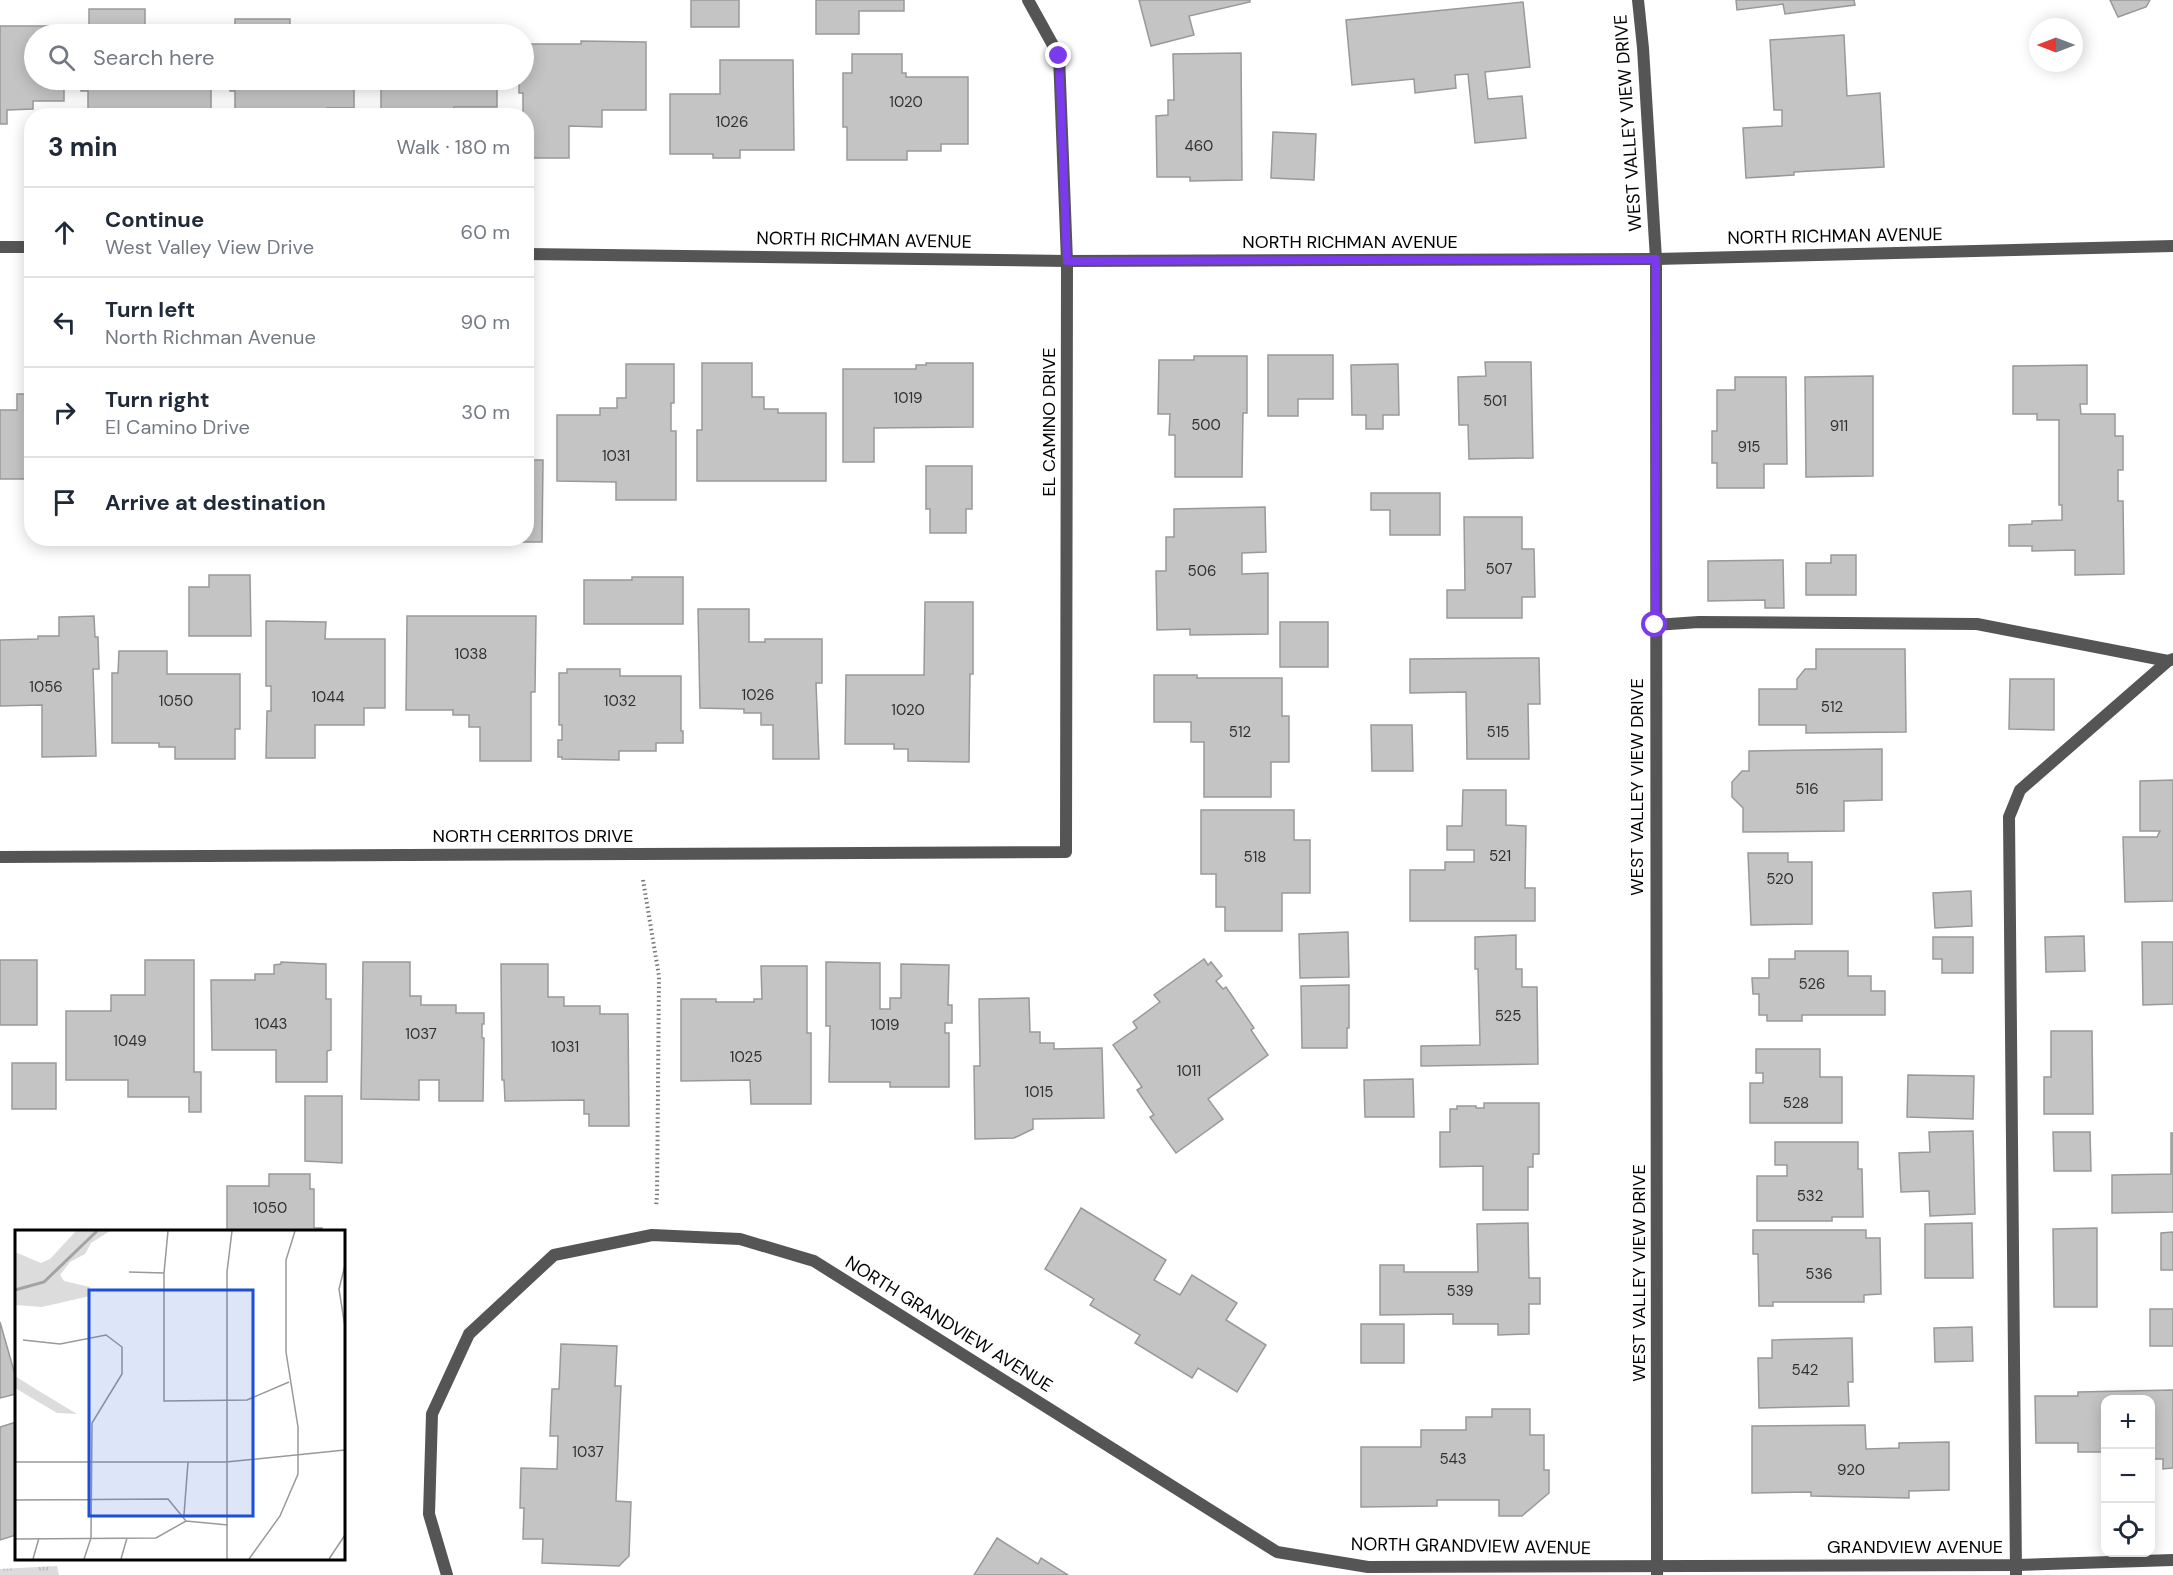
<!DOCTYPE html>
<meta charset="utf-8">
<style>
:root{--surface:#fff;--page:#f2f2f3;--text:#1f2937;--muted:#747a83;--line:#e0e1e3}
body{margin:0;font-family:"DM Sans",sans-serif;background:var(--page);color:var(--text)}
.controls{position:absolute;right:18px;bottom:18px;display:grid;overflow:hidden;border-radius:12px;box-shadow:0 3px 15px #0003}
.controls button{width:54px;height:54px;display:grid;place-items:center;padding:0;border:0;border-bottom:2px solid var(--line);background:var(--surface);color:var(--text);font:30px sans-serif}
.compass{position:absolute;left:2029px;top:18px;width:54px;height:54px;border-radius:50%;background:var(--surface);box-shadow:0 3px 15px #0003;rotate:270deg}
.stop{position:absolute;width:18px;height:18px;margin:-14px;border:4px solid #7c3aed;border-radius:50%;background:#fff}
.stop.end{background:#7c3aed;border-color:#fff;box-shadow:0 2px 6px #0008}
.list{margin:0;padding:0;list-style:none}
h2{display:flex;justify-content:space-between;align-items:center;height:78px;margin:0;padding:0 24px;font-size:26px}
h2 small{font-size:20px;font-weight:400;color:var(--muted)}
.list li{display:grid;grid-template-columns:39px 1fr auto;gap:18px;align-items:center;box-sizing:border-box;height:90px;padding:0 24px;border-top:2px solid var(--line)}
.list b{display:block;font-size:22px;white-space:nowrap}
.list p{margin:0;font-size:20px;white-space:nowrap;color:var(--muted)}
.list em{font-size:20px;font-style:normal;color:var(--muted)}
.icon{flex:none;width:33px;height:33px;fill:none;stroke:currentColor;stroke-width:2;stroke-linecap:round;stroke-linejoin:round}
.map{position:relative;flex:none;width:2173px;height:1575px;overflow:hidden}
.search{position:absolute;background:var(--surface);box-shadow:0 3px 15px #0003;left:24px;top:24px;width:510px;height:66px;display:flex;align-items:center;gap:15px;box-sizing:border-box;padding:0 21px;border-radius:33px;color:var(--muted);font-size:22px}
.panel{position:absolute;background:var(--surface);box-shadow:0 3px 15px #0003;left:24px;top:108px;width:510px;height:438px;border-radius:24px}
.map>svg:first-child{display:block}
.park{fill:url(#park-tufts)}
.building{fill:#c4c4c4;stroke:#999;stroke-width:1.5}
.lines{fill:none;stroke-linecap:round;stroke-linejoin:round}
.path{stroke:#777;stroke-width:4;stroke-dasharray:1.5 3;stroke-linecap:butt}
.service{stroke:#555;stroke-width:12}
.minor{stroke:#555;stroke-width:12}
.tertiary{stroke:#555;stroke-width:12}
.route{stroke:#7c3aed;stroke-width:8}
.labels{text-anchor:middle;stroke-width:5;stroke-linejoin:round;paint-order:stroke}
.number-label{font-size:15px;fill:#313131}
.street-label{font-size:18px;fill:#000;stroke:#fff}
.inset-river{fill:none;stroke:#a3a3a3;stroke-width:3}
.inset-road{fill:none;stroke:#999;stroke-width:1.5}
.view{fill:#1d4ed8;fill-opacity:0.15;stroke:#1d4ed8;stroke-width:3}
.inset-edge{fill:none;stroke:#000;stroke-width:3}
</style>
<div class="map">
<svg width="2173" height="1575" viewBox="0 0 2173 1575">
<defs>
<pattern id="park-tufts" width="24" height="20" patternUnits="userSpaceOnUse" patternTransform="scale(1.5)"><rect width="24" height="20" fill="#dcdcdc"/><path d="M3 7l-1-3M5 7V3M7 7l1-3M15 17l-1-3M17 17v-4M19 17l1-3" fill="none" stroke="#bbb"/></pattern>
</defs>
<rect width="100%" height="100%" fill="#fff"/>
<polygon class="park" points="57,1566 59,1575 0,1575 0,1569"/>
<g class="building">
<rect x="691" y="0" width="48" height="27"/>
<polygon points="816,0 904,0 904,11 859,11 859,34 816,34"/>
<polygon points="1139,0 1250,0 1250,2 1189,16 1194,35 1151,46"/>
<polygon points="1736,0 1854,0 1855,5 1785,14 1783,4 1737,10"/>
<polygon points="2110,0 2150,0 2146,7 2118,17"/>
<polygon points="1523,2 1530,67 1485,72 1488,99 1522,96 1526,138 1475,143 1468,74 1455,75 1456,88 1415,93 1414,79 1352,85 1346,20"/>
<rect x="89" y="9" width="56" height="25"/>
<rect x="235" y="19" width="55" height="15"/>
<polygon points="0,26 62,26 62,34 34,34 34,80 64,80 64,101 33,101 33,109 7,110 7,124 0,124"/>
<polygon points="1844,35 1847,96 1880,93 1884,167 1794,172 1794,175 1746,178 1743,128 1782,126 1782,110 1774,110 1770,40"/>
<polygon points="581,41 646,42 646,110 602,110 602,127 569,126 569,158 526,158 526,116 518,116 518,114 523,114 523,93 519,93 519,80 524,80 524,44 581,44"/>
<polygon points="1241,53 1242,180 1190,181 1190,177 1157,177 1156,116 1168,115 1168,100 1174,100 1173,54"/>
<polygon points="852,54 902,54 902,73 906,73 906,77 968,77 968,144 941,144 941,151 907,151 907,160 847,160 847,127 843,127 843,73 852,73"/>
<polygon points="720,60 793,60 794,150 740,150 740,158 713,158 713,154 670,154 670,94 720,94"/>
<polygon points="81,80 211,80 211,111 162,110 162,114 150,116 88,116 88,91 81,91"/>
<polygon points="230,80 354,80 354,108 327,108 327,116 235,116 235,91 230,91"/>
<polygon points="376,80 497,80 497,107 454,107 454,113 438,113 438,116 381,116 381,87 376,87"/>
<polygon points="1273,132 1316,134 1314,180 1271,178"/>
<polygon points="1268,355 1333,355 1333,399 1298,399 1298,416 1268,416"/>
<polygon points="1194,356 1247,356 1247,413 1243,413 1242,477 1175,477 1175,435 1169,435 1170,414 1158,414 1159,360 1194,360"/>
<polygon points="1485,362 1531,362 1533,458 1469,459 1468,425 1459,425 1458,377 1486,376"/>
<polygon points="702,363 752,363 752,397 764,397 764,409 778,409 778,413 826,413 826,481 697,481 697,430 702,430"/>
<polygon points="926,363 973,363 973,427 874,428 874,462 843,462 843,369 916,369 916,365 926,365"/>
<polygon points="626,364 674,364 674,403 671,403 671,431 676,431 676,500 616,500 616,482 557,481 557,415 600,415 600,408 617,408 617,398 626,398"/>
<polygon points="1398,364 1399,415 1383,415 1383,429 1366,429 1366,415 1352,415 1351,365"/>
<polygon points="2087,365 2087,404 2080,404 2081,414 2115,414 2115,436 2123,436 2123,470 2118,470 2118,501 2123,501 2124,574 2075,575 2075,550 2032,551 2032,546 2009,546 2009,525 2032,524 2032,521 2062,520 2062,505 2059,505 2059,420 2037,420 2037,414 2013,414 2013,366"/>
<polygon points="1873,376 1873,476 1806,477 1805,377"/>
<polygon points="1735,377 1786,377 1787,464 1764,464 1764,488 1717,488 1717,463 1712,463 1712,431 1717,431 1717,390 1735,390"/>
<polygon points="17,394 32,394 32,479 0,479 0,410 17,410"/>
<rect x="526" y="396" width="3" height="53"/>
<polygon points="526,460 543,460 542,542 499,542 499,538 526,538"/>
<polygon points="926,466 972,466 972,509 966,509 966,533 930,533 930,509 926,509"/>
<polygon points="1371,493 1440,493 1440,535 1390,535 1390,510 1371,510"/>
<polygon points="1265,507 1266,552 1242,553 1242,574 1268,573 1268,634 1190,635 1190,629 1157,630 1156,571 1166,571 1166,537 1174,537 1174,509"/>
<polygon points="1464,517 1522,517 1522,549 1534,549 1535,597 1522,597 1522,618 1447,618 1447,590 1465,590"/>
<polygon points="1831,555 1856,555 1856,595 1806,595 1806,563 1831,563"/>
<polygon points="1783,560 1784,608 1765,608 1765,600 1708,601 1708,561"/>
<polygon points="209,575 250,575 251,636 189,636 189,587 209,587"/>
<polygon points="632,577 683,577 683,624 584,624 584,580 632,580"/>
<polygon points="925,602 973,602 973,674 970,674 969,762 908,761 908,749 894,749 894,744 845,744 846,675 924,675"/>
<polygon points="698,609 749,609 749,642 765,642 765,639 822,639 822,683 816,683 819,759 773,759 773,725 761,725 761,713 744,713 744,709 700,708"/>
<polygon points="94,616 95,637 98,637 99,669 93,669 96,756 42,757 42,705 0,706 0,640 38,639 38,636 59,636 59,617"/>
<polygon points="407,616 536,616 535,692 531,692 531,761 480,761 480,727 469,727 469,715 453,715 453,710 406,710"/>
<polygon points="266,621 326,622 325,639 385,639 385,708 364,708 364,725 315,725 315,758 266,758 267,711 271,711 271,686 266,686"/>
<rect x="1280" y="622" width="48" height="45"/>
<polygon points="1816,649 1905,649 1906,732 1806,733 1806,725 1759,725 1759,689 1797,689 1797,679 1805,669 1816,669"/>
<polygon points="119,651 167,651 167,674 240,674 240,729 235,729 235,759 175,759 175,747 159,747 159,743 112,743 112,673 118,673"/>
<polygon points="1539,658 1540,704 1528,704 1529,759 1467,759 1466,692 1410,693 1410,659"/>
<polygon points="567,669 620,669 620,676 681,676 681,731 683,731 683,743 656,743 656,751 619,751 619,760 562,759 562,757 558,757 558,740 562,740 562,725 559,725 559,673 567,673"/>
<polygon points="1154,675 1197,675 1197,678 1282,678 1282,716 1289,716 1289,762 1271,762 1271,797 1204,797 1204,742 1191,742 1191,722 1154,722"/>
<polygon points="2010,679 2054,679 2054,730 2009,729"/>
<polygon points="1371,725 1412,725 1413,771 1372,771"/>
<polygon points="1882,749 1882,800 1844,801 1844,831 1743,832 1743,808 1732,797 1732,782 1742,771 1749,771 1749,751"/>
<polygon points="2173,780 2173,901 2125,902 2123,837 2157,837 2160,831 2140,831 2140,781"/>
<polygon points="1463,790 1506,790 1506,825 1526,826 1525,888 1535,888 1535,921 1410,921 1410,870 1445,870 1445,862 1474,862 1474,850 1447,850 1447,826 1462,826"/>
<polygon points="1201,810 1294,810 1294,840 1310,840 1310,893 1282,893 1282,931 1225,931 1225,907 1216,907 1216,874 1201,874"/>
<polygon points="1748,853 1788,853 1788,862 1812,862 1812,924 1751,925"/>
<polygon points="1971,891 1972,926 1935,928 1933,893"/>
<polygon points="1348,932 1349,977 1300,978 1299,934"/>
<polygon points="1516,935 1516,969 1522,969 1522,987 1537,987 1538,1064 1421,1066 1421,1046 1480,1045 1478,969 1475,969 1475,937"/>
<polygon points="2084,936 2085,971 2046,972 2045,937"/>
<polygon points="1933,937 1973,937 1973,973 1942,973 1942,959 1933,959"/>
<polygon points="2142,942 2173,942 2173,1004 2143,1005"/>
<polygon points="1795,951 1848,951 1848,976 1871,976 1871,991 1885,991 1885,1015 1802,1015 1802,1021 1767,1021 1767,1015 1759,1015 1759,994 1753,994 1752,978 1769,978 1769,959 1795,959"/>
<polygon points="1204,959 1208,965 1211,962 1222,976 1216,981 1223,989 1226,987 1254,1028 1251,1030 1268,1055 1208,1099 1223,1119 1176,1153 1150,1117 1154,1115 1137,1090 1142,1087 1113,1045 1137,1028 1133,1022 1160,1002 1154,995"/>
<rect x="0" y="960" width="37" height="65"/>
<polygon points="145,960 194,960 194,1072 201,1072 201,1112 189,1112 189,1097 128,1097 128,1080 66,1080 66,1011 111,1011 111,995 145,995"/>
<polygon points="281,962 326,964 326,999 331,999 331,1050 327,1051 327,1082 276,1082 276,1050 212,1050 211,980 255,980 255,974 274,974 274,965 281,964"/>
<polygon points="363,962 410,962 410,996 421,996 421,1005 456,1005 456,1013 484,1013 484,1024 482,1024 482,1038 484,1038 483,1101 439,1101 439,1080 419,1080 419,1100 361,1099"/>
<polygon points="826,962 880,963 880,1009 890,1009 890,998 901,998 901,964 949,965 948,1005 952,1005 952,1023 945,1023 945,1033 949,1033 949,1087 890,1087 890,1082 829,1082 830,1026 826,1026"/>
<polygon points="501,964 548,964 548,997 564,997 564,1006 600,1006 600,1014 628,1014 629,1126 589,1126 589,1114 584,1114 584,1100 505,1101 504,1080 502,1080"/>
<polygon points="761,966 807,966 807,1033 811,1033 811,1104 751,1104 750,1080 681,1081 681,999 716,999 716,1002 754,1002 754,999 762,999"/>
<polygon points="1349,985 1349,1028 1347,1028 1347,1048 1302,1048 1301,986"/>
<polygon points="1029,998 1030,1032 1040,1032 1040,1043 1054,1043 1054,1049 1102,1048 1104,1118 1033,1119 1033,1129 1014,1138 975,1139 974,1066 980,1066 979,999"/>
<polygon points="2051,1031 2092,1031 2093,1114 2044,1114 2044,1077 2051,1077"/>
<polygon points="1756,1049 1820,1049 1820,1077 1842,1077 1842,1123 1750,1123 1750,1083 1763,1083 1763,1073 1756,1073"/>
<rect x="12" y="1063" width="44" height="46"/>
<polygon points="1908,1075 1974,1076 1973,1119 1907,1117"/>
<polygon points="1413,1079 1414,1117 1365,1117 1364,1080"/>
<polygon points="305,1096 342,1096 342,1163 305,1161"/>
<polygon points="1484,1103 1539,1103 1539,1154 1533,1154 1533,1167 1528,1167 1528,1210 1483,1210 1483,1166 1440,1167 1440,1132 1450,1132 1450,1109 1457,1109 1457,1106 1476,1106 1476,1108 1484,1108"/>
<polygon points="1973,1131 1975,1214 1930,1216 1929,1191 1901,1192 1899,1153 1930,1152 1929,1132"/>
<polygon points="2053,1132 2090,1132 2091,1171 2054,1171"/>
<polygon points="2171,1133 2173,1133 2173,1212 2112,1213 2112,1175 2171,1174"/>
<polygon points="1775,1142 1858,1142 1858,1169 1862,1169 1863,1217 1832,1217 1832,1221 1757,1221 1757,1176 1787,1176 1787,1165 1775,1165"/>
<polygon points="269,1174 310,1174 310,1189 314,1189 314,1228 322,1228 322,1232 227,1232 227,1186 269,1186"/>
<polygon points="1081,1208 1166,1260 1154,1280 1180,1295 1192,1275 1237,1303 1226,1320 1266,1345 1237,1392 1198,1368 1192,1378 1135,1343 1140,1335 1090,1305 1094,1299 1045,1269"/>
<polygon points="1528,1223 1529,1278 1540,1278 1540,1304 1529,1304 1529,1334 1498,1335 1498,1324 1453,1324 1453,1314 1380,1315 1380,1265 1404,1265 1404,1272 1478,1272 1477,1224"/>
<polygon points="1972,1223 1973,1278 1925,1278 1925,1224"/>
<polygon points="2097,1228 2097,1307 2054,1307 2053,1229"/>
<polygon points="1753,1230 1866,1230 1866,1238 1880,1238 1881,1294 1864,1295 1864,1302 1773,1302 1773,1306 1759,1306 1758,1254 1753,1254"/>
<polygon points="2173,1232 2173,1270 2161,1270 2161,1233"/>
<rect x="2150" y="1309" width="23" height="37"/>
<polygon points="0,1322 16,1378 16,1394 0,1398"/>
<rect x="1361" y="1324" width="43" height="39"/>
<polygon points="1972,1327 1973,1361 1935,1362 1934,1328"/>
<polygon points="1852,1338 1853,1382 1848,1382 1849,1406 1759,1408 1758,1358 1772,1358 1772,1340"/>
<polygon points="561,1344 617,1346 615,1386 621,1386 616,1501 631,1502 629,1556 619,1566 542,1563 543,1539 523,1539 524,1508 520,1508 521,1468 557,1469 558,1436 550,1436 552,1389 559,1389"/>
<polygon points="2173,1390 2173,1468 2163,1469 2163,1459 2150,1459 2150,1400 2106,1400 2106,1452 2078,1452 2078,1443 2036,1443 2035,1396 2078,1396 2078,1392"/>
<polygon points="1492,1409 1530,1409 1530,1435 1544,1435 1544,1470 1549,1470 1549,1493 1522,1516 1499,1516 1499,1500 1437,1500 1437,1506 1361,1507 1361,1447 1421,1447 1421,1430 1466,1430 1466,1417 1492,1417"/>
<polygon points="16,1422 16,1535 0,1540 0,1427"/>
<polygon points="1865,1425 1866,1449 1899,1448 1899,1443 1949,1442 1949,1490 1909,1491 1909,1498 1811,1496 1811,1492 1752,1493 1752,1426"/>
<polygon points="997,1538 1038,1564 1041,1558 1068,1575 974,1575"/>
</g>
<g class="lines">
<polyline class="path" points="643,880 659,976 657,1195 656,1207"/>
<g class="service">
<polyline points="1655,625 1699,622 1977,624 2168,661"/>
<polyline points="2016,1575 2009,817 2020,790 2168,661 2173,659"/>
</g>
<g class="minor">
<polyline points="1638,0 1643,48 1656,259 1657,1575"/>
<polyline points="0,857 1066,852 1067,261 1059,56 1028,0"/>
<polyline points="447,1575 429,1514 432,1414 469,1334 554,1255 652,1235 740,1239 814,1261 1277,1552 1368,1567 2016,1565 2173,1560"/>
</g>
<g class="tertiary">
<polyline points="0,247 32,247"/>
<polyline points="526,254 1067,261 1656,259 2173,246"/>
</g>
</g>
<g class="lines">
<polyline class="route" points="1059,56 1067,261 1656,259 1655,625"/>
</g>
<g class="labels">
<g class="number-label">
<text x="906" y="107">1020</text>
<text x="732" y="127">1026</text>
<text x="1199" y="151">460</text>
<text x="908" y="403">1019</text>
<text x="1495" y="406">501</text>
<text x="1206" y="430">500</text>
<text x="1839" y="431">911</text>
<text x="1749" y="452">915</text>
<text x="616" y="461">1031</text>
<text x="1499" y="574">507</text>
<text x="1202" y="576">506</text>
<text x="471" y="659">1038</text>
<text x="46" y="692">1056</text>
<text x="758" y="700">1026</text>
<text x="328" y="702">1044</text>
<text x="176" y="706">1050</text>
<text x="620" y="706">1032</text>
<text x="1832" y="712">512</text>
<text x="908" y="715">1020</text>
<text x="1240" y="737">512</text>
<text x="1498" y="737">515</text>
<text x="1807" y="794">516</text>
<text x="1500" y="861">521</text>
<text x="1255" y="862">518</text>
<text x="1780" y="884">520</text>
<text x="1812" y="989">526</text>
<text x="1508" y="1021">525</text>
<text x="271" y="1029">1043</text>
<text x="885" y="1030">1019</text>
<text x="421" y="1039">1037</text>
<text x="130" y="1046">1049</text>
<text x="565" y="1052">1031</text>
<text x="746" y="1062">1025</text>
<text x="1189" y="1076">1011</text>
<text x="1039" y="1097">1015</text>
<text x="1796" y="1108">528</text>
<text x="1810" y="1201">532</text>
<text x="270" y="1213">1050</text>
<text x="1819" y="1279">536</text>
<text x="1460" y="1296">539</text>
<text x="1805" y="1375">542</text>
<text x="588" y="1457">1037</text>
<text x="1453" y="1464">543</text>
<text x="1851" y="1475">920</text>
</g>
<g class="street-label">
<text transform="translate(1628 123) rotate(-94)" y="6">WEST VALLEY VIEW DRIVE</text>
<text transform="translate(1835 236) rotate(-1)" y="6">NORTH RICHMAN AVENUE</text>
<text transform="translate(864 240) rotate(1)" y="6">NORTH RICHMAN AVENUE</text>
<text x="1350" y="248">NORTH RICHMAN AVENUE</text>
<text transform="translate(1049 422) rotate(-90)" y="6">EL CAMINO DRIVE</text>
<text transform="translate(1637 787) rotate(-90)" y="6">WEST VALLEY VIEW DRIVE</text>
<text x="533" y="842">NORTH CERRITOS DRIVE</text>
<text transform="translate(1639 1273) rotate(-90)" y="6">WEST VALLEY VIEW DRIVE</text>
<text transform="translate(949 1324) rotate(32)" y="6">NORTH GRANDVIEW AVENUE</text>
<text transform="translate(1471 1546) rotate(1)" y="6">NORTH GRANDVIEW AVENUE</text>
<text x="1915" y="1553">GRANDVIEW AVENUE</text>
</g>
</g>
<g transform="translate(15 1230)">
<rect width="330" height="330" fill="#fff"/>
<path d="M 61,1 L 95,1 L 76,13 L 70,24 L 55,32 L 45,45 L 49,51 L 75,57 L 75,66 L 27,77 L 0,75 L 0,22 L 26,33 L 35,29 ZM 0,146 L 19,158 L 62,184 L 42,183 L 0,158 Z" fill="#dcdcdc"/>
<path class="inset-river" d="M 0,60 L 29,52 L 82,1"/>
<path class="inset-road" d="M 153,1 L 149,43 L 149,171 L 232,170 L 274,152M 330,35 L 324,59 L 330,97M 114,42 L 149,43M 8,110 L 45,114 L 91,105 L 107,117 L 107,144 L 77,193 L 76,308 L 69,329M 0,232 L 211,232 L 330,220M 0,270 L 153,269 L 171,291M 169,285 L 173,232M 0,309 L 141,308 L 171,291 L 213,295M 18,329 L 24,308M 106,329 L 112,308M 212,329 L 212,42 L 217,1M 234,329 L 265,286 L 283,244 L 283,197 L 271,122 L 271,30 L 280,1M 314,329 L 330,305"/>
<path class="view" d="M 74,60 L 238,60 L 238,286 L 74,286 Z"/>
<rect width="330" height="330" class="inset-edge"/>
</g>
</svg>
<div class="controls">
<button>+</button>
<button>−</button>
<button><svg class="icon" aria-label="locate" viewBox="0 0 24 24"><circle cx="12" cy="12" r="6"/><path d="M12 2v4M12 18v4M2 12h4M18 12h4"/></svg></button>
</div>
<svg class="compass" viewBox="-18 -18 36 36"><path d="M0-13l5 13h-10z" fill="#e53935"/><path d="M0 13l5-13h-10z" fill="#747a83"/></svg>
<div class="stop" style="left:1655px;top:625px"></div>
<div class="stop end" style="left:1059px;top:56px"></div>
<div class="search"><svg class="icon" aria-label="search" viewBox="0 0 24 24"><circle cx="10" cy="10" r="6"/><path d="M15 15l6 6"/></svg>Search here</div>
<section class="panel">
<h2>3 min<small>Walk · 180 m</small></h2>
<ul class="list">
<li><svg class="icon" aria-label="ahead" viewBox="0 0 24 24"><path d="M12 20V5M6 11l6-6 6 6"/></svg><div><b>Continue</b><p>West Valley View Drive</p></div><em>60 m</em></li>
<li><svg class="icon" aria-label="left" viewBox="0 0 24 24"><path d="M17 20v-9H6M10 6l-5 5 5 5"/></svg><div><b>Turn left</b><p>North Richman Avenue</p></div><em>90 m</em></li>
<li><svg class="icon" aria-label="right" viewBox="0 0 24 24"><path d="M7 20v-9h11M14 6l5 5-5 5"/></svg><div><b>Turn right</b><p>El Camino Drive</p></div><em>30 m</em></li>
<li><svg class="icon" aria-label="arrive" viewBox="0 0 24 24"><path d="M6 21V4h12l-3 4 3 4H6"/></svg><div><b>Arrive at destination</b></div></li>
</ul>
</section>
</div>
